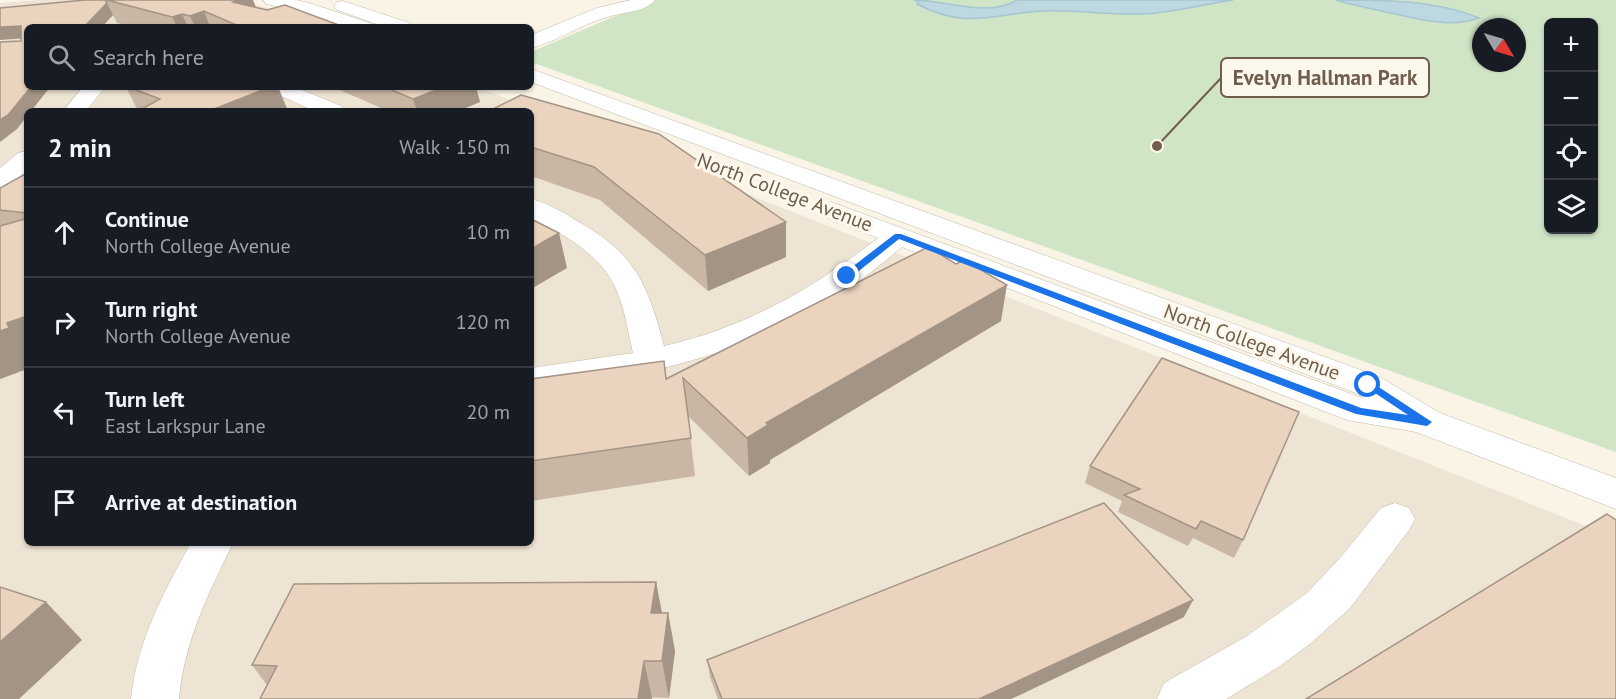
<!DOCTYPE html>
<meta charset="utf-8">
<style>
:root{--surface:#171b24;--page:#20242c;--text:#f1f3f6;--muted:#9ea1a6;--line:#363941}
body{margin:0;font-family:"PT Sans",sans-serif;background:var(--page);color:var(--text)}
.controls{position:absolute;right:18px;top:18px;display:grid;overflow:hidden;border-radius:9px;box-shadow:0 2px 4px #0004}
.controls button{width:54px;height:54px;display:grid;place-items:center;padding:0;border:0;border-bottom:2px solid var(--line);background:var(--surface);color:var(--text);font:30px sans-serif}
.compass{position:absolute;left:1472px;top:18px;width:54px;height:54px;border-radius:50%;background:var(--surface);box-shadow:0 2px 4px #0004;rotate:128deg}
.stop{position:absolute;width:18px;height:18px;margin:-14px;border:4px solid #1a73e8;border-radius:50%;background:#fff}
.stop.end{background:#1a73e8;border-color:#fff;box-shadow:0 2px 6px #0008}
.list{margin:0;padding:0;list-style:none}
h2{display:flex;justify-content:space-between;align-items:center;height:78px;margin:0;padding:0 24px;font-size:26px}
h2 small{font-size:20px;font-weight:400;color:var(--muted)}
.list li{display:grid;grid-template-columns:39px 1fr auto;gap:18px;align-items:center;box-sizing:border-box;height:90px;padding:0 24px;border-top:2px solid var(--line)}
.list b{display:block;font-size:22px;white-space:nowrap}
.list p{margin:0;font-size:20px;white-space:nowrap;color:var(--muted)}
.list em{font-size:20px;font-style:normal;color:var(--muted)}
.icon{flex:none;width:33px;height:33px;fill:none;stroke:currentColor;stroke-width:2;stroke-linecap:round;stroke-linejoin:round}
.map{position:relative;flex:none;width:1616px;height:699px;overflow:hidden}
.search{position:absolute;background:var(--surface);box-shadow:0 2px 4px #0004;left:24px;top:24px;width:510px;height:66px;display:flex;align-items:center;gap:15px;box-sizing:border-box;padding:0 21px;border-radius:9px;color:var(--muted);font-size:22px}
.panel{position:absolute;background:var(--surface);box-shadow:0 2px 4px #0004;left:24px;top:108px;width:510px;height:438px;border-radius:9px}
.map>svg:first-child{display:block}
.residential{fill:#ede4d3;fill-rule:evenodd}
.green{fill:#d0e5c6;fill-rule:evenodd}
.water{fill:#bdd8e1;stroke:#a5c6d1;stroke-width:1.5}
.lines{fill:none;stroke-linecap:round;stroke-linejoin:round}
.minor-casing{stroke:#c7bbac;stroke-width:1}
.minor{fill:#fff;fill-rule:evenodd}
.wall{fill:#c9b6a4}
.shaded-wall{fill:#a49486}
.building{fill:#ead4bf;stroke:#a49486;stroke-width:1.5}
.route{fill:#1a73e8}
.labels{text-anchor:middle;stroke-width:6;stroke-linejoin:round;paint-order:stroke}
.street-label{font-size:20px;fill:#705d4e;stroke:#fdf8ec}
.leader{fill:none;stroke:#705d4e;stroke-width:2}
.callout-dot{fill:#705d4e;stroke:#fdf8ec;stroke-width:2}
.callout{fill:#fdf8ec;stroke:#705d4e;stroke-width:2}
.callout-label{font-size:21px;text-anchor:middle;font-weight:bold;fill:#705d4e}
</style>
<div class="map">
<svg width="1616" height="699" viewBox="0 0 1616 699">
<rect width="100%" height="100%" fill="#f9f4e6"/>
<path class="residential" d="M 41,0 L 236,0 L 296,15 L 326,27 L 27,27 L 27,87 L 477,87 L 1616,538 L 1616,699 L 0,699 L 0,3 ZM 27,111 L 531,111 L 531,543 L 27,543 Z"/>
<path class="green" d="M 653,0 L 1616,0 L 1616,452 L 531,62 L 531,52 ZM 1548,22 L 1594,22 L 1594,230 L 1548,230 ZM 1481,27 L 1517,27 L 1517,63 L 1481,63 Z"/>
<g class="water">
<path d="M 914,0 C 945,0 988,18 1017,0 L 1233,0 C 1208,4 1182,10 1156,13 C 1118,17 1080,9 1042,11 C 991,14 966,30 917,4 L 919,2 Z"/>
<path d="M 1336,0 C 1384,0 1436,0 1479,18 C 1448,29 1417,18 1386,12 C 1369,8 1352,5 1336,0 Z"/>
</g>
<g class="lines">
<defs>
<g id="minor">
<polygon points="263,0 296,0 309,3 370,23 372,27 345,27 304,12 266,4"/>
<path d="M 631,0 L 655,0 C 646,12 624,12 611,16 C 583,23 559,41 531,48 L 531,35 L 597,8 Z"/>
<polygon points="343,1 410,23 412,27 385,27 337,10 334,6 337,2"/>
<path d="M 531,69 L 1380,377 L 1440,413 L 1616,478 L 1616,509 L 1416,432 L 1347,420 L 902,247 C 877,267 853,288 825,304 C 735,358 633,378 531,392 L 531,368 L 633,353 C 628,332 625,309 616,289 C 600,253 564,235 531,218 L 531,199 C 547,203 563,212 577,221 C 635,253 648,285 664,346 C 747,327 812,289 878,238 L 822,216 L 818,210 L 822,204 L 831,202 L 1365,399 L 1356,393 L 531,82 Z"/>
<polygon points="83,87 105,87 86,111 63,111"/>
<polygon points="266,87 295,87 341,106 344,111 314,111 270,91"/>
<polygon points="27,151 27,171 9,186 0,189 0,168 18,153"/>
<polygon points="1395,503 1409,508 1415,519 1409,530 1350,608 1311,643 1280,666 1226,699 1157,699 1164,683 1247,636 1307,593 1340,558 1381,508"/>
<path d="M 191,543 L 233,543 C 208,594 184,642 179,699 L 131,699 C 137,642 163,593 191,543 Z"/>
</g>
</defs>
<use href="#minor" class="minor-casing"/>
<use href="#minor" class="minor"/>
</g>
<g class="wall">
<polygon points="85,0 253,0 256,7 344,27 132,27 117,23 113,15 27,87 50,87 31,111 27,111 17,129 21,41"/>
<polygon points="126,87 278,87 288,111 138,111"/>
<polygon points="333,87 476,87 480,102 458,111 388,111"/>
<polygon points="531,111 786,222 786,257 708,291 600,200 531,176"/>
<polygon points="27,173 27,369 0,379 0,188"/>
<polygon points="1001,321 770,460 770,463 749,476 688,416 695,476 531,501 531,379 666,379"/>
<polygon points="1162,358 1243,540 1234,558 1193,538 1188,546 1118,512 1122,501 1085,483 1090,466"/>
<polygon points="656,582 662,613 668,613 675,651 669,698 267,685 252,665"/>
<polygon points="1184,617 1011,699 718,699 710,677 707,660"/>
</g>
<g class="shaded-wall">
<polygon points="238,0 253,0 259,16 233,2"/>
<polygon points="107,3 113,15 102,27 84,27"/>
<polygon points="204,11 210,27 195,27 190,16"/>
<polygon points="182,14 188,27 177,27 172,17"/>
<polygon points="21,26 27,38 0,40 0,27"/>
<polygon points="31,87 50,87 31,111 27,111 27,116 17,129 0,142 0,120"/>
<polygon points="270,87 278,87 288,111 209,111"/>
<polygon points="444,87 476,87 480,102 458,111 417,111 413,99"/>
<polygon points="786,222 786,257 708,291 705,255"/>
<polygon points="559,233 567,268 531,289 531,249"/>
<polygon points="1007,285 1001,321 770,460 770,463 749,476 747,438 766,423"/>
<polygon points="27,316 27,369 0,379 0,331 7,323"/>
<polygon points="656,582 663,619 651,613"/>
<polygon points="1193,600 1184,617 1011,699 979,699"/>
<polygon points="46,602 82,640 19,699 0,699 0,642"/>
<polygon points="668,613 675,651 669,698 662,661"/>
<polygon points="644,661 652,698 652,699 638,699"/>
</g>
<g class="building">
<polygon points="85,0 105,0 107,3 84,27 27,27 27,87 31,87 8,115 0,120 0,42 21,41 21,26 0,27 0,8"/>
<polygon points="107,0 238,0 233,2 267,10 285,5 344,27 241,27 204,11 190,16 182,14 172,17"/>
<polygon points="128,87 270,87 209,111 138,111 160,99"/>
<polygon points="385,87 444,87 413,99"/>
<polygon points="521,95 659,134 786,222 705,255 594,167 531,147 531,111 489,111"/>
<polygon points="27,173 27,213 0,210 0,188"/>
<polygon points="25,219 27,224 27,316 7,323 9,328 0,331 0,226"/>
<polygon points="531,219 559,233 531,249"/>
<polygon points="928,247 956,264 964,260 1007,285 766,423 768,425 747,438 683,378 691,438 531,461 531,379 664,361 666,379"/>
<polygon points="1162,358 1299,412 1243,540 1201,521 1196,529 1124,495 1140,489 1090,466"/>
<polygon points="1104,503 1193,600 979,699 722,699 707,660"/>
<polygon points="1607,514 1616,520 1616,699 1306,699"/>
<polygon points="656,582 651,613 668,613 662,661 644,661 638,699 260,699 277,666 252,665 294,584"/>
<polygon points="0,587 46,602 0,642"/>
</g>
<polygon class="route" points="895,234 901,234 1361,408 1408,415 1363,385 1368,381 1371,382 1432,422 1427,426 1356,414 899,239 850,278 843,278 843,274"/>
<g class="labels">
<g class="street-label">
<text transform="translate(785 192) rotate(21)" y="7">North College Avenue</text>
<text transform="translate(1252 342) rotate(20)" y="7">North College Avenue</text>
</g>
</g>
<path class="leader" d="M1157 146L1221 78"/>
<circle class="callout-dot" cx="1157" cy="146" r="6"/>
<rect class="callout" x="1221" y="58" width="208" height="39" rx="6"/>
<g class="callout-label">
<text x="1325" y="85">Evelyn Hallman Park</text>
</g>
</svg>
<div class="controls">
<button>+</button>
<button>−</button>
<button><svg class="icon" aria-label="locate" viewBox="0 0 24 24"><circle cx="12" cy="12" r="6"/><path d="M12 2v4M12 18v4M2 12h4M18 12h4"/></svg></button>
<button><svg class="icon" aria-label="layers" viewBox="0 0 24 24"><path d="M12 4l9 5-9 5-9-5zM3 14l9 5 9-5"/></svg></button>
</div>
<svg class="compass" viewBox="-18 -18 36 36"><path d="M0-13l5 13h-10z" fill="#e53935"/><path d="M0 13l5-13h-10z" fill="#9ea1a6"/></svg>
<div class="stop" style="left:1368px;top:385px"></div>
<div class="stop end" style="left:847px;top:276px"></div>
<div class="search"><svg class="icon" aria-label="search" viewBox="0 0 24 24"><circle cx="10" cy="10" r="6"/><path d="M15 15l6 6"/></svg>Search here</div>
<section class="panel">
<h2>2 min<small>Walk · 150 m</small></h2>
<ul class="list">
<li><svg class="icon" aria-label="ahead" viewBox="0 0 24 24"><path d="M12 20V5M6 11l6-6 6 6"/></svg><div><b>Continue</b><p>North College Avenue</p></div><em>10 m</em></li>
<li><svg class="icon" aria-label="right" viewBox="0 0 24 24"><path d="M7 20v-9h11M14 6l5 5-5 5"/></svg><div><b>Turn right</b><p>North College Avenue</p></div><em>120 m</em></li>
<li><svg class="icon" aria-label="left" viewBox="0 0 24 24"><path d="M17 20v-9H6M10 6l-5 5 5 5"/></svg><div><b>Turn left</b><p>East Larkspur Lane</p></div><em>20 m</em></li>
<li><svg class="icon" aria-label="arrive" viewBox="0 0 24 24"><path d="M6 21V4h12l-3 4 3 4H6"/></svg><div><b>Arrive at destination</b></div></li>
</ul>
</section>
</div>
